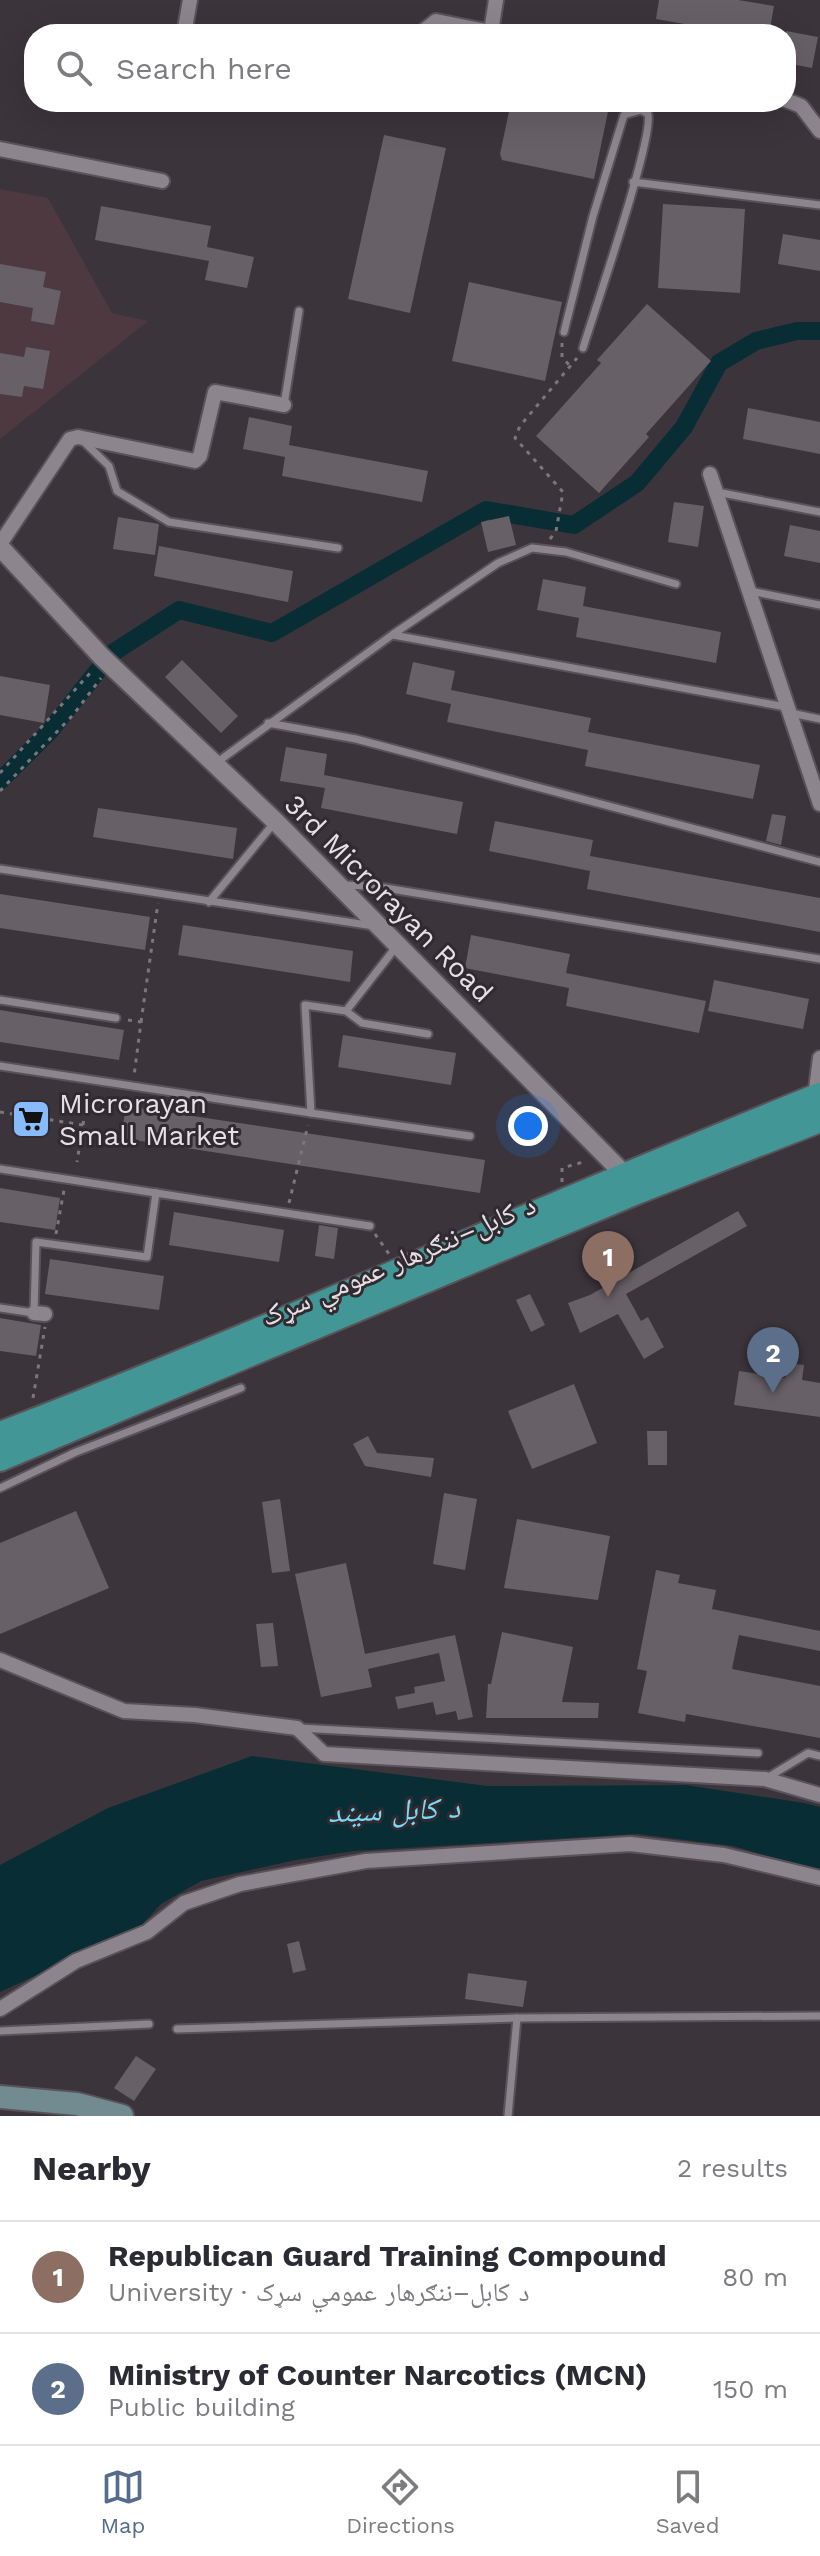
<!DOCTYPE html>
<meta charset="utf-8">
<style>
:root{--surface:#fff;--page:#f7f7f7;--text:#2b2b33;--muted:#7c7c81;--line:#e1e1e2;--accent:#556c8d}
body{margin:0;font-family:"Work Sans","Noto Naskh Arabic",sans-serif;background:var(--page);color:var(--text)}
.you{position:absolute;left:528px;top:1126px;width:28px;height:28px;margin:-20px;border:6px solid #fff;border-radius:50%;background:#1a73e8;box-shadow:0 0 0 12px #1a73e833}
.badge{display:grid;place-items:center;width:52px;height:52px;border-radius:50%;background:var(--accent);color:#fff;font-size:26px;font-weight:700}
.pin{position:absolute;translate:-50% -66px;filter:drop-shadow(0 2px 4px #0008)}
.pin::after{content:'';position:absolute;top:42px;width:28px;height:24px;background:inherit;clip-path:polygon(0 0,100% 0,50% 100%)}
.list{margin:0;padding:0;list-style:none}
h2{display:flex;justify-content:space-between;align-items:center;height:104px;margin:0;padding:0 32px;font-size:34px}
h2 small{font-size:26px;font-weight:400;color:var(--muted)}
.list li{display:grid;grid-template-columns:52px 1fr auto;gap:24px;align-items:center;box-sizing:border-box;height:112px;padding:0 32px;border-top:2px solid var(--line)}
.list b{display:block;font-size:30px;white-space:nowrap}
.list p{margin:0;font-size:26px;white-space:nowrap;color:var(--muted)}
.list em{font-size:26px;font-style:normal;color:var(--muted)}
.icon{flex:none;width:44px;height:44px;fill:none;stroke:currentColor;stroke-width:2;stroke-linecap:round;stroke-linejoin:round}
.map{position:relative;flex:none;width:820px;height:2116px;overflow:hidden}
.search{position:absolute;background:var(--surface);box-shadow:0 8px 32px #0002;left:24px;right:24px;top:24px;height:88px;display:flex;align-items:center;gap:20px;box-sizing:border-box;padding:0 28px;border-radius:32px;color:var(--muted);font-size:30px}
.sheet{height:328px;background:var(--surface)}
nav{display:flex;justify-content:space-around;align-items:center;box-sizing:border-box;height:112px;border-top:2px solid var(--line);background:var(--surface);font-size:22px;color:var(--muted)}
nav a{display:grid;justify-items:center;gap:4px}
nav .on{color:var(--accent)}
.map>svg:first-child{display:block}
.education{fill:#4d393f}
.water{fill:#092d35}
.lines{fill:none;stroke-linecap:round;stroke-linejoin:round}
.canal{stroke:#092d35;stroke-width:18}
.building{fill:#676067}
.service-casing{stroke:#595359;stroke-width:11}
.minor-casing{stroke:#595359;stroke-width:18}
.tertiary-casing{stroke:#595359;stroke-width:22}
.secondary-casing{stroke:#595359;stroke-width:26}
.trunk-casing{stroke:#595359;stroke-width:28}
.path{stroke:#7c777c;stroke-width:3;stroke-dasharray:4 6;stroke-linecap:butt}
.service{stroke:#8d858d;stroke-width:7}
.minor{stroke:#8d858d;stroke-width:14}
.tertiary{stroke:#8d858d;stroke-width:18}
.secondary{stroke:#718b90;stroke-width:22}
.trunk{stroke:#429695;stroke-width:24}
.labels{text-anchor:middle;stroke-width:6;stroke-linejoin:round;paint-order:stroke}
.street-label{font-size:28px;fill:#e5e1e5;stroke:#312b31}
.poi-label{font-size:28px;fill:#e5e1e5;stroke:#312b31;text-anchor:start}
.water-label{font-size:30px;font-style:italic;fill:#76dcf5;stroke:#312b31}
</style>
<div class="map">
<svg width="820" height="2116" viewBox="0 0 820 2116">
<rect width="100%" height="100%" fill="#3b353b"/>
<polygon class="education" points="0,189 48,198 112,313 148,321 0,439"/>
<polygon class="water" points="252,1756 488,1786 686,1785 804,1803 820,1807 820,1871 733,1846 638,1834 354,1851 296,1860 201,1881 161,1904 139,1928 0,1992 0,1865 108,1808"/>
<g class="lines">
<polyline class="canal" points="0,781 50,731 111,654 179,610 272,633 486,510 574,525 637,483 684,427 719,363 756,341 797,331 820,331"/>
</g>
<g class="building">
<polygon points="659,0 738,0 774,6 769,34 741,34 656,19"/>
<polygon points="786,31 818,37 812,68 786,63"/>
<polygon points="511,102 610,102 594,179 502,160 500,154"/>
<polygon points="384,135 446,148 410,313 348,299"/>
<polygon points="663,204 745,209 740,293 658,288"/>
<polygon points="101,206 211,226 207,247 254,257 247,288 205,280 209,261 95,240"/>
<polygon points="783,234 820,240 820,271 778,264"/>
<polygon points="0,264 46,272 43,287 61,291 54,325 31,321 33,308 0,302"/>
<polygon points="469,282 562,302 545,381 452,361"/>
<polygon points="647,304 711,361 646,434 649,437 599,493 536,436 601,363 597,360"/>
<polygon points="26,347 50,351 43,389 24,386 22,397 0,394 0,353 24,357"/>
<polygon points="748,408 820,422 820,454 743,439"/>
<polygon points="249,417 292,426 289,445 428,471 422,502 282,476 285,457 243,449"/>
<polygon points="674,502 704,506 698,547 668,542"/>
<polygon points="509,516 516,545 488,552 481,522"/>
<polygon points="118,517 159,524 155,555 113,549"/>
<polygon points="790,525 820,531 820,563 784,556"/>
<polygon points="159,546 293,571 288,602 154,576"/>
<polygon points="543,579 586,587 583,606 721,632 716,663 576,637 579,618 537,610"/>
<polygon points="182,660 238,716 221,733 165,677"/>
<polygon points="413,662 455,671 451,690 591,718 588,732 760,765 753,799 585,766 588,750 447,722 451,704 406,694"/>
<polygon points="0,676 50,685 44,723 0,715"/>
<polygon points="286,747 327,754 324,775 463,802 457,834 321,808 325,788 280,781"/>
<polygon points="98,808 237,828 233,859 93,837"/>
<polygon points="772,814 786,816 781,845 766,841"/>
<polygon points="495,821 593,840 590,856 820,898 820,932 587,889 590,871 489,851"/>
<polygon points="0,894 150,917 145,950 0,928"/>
<polygon points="183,925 353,951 350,982 178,955"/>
<polygon points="471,935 570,954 566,973 706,1001 699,1033 566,1006 569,988 465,968"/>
<polygon points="714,980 809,999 803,1029 708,1011"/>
<polygon points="0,1010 124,1030 119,1060 0,1042"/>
<polygon points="343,1035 456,1053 451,1085 338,1067"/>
<polygon points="126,1106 485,1160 480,1193 121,1138"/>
<polygon points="0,1188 60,1198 55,1230 0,1222"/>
<polygon points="738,1211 747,1226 626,1294 641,1321 648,1317 664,1347 644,1359 618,1314 580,1333 568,1303 590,1295"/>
<polygon points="174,1212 284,1230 279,1262 169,1245"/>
<polygon points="319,1225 338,1228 334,1259 315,1256"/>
<polygon points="50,1259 164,1276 159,1310 45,1294"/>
<polygon points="530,1294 545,1325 531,1332 516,1300"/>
<polygon points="0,1318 41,1325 36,1356 0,1351"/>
<polygon points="787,1363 804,1365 802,1380 820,1383 820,1417 734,1405 739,1371 785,1378"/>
<polygon points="574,1384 597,1443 532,1469 508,1411"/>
<polygon points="647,1431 667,1431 667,1465 648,1465"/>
<polygon points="368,1436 377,1453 434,1458 431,1477 365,1466 353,1444"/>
<polygon points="444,1493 477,1499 465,1570 433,1564"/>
<polygon points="280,1499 290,1571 272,1573 262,1502"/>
<polygon points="76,1511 109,1588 0,1634 0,1543"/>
<polygon points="517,1519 610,1536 598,1600 504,1588"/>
<polygon points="346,1563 365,1654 455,1635 473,1717 458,1720 456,1711 436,1715 433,1702 398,1709 395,1697 415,1693 414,1687 445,1681 439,1653 368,1669 372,1687 321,1697 295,1574"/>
<polygon points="656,1570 680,1575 678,1583 716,1590 712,1609 820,1631 820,1651 739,1635 732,1669 820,1686 820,1738 686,1714 685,1722 638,1713 647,1671 637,1669"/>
<polygon points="273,1623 278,1666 261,1667 256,1624"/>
<polygon points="502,1632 573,1647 562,1702 599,1703 598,1718 486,1718 488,1684 491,1684"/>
<polygon points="299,1941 306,1970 293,1973 287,1944"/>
<polygon points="468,1973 527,1981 523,2007 465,1999"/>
<polygon points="136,2056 156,2069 134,2101 114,2088"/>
</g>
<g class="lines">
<defs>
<g id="service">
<polyline points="633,182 820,205"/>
<path d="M 564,332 L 593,216 L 624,115 L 641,110 L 648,114 C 654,138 594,312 583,348"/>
<polyline points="284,405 299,311"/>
<polyline points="83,441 109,466 117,491 169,522 338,548"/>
<polyline points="717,492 820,512"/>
<polyline points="750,591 820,605"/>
<polyline points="393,635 786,707"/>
<polyline points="791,713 820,719"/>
<polyline points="268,723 356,739 820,862"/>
<polyline points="216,763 392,635 498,563 532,548 566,552 676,584"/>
<polyline points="0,869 374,926"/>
<polyline points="342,885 373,886 820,959"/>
<polyline points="209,902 274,823"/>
<polyline points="396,947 346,1011 362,1023 428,1034"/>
<polyline points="0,1000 116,1018"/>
<polyline points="346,1011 305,1005 311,1113 470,1136"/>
<polyline points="0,1066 311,1113"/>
<polyline points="0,1169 156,1193"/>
<polyline points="0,1308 34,1313 36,1242 147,1257 156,1193 370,1226"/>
<polyline points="0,1488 76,1452 241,1388"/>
<polyline points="299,1728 758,1753"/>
<polyline points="767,1778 808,1753 820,1756"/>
<polyline points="177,2029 517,2018 820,2016"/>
<polyline points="0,2031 149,2024"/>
<polyline points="508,2116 517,2018"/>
</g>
<g id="minor">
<polyline points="496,0 491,32 502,34"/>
<polyline points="184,34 190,0"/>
<polyline points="420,34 436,21 491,32"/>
<polyline points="786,100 801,106 820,131"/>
<polyline points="0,149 162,181"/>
<polyline points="710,474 820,804"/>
<polyline points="0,544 70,439 78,437 195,461 200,456 215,392 284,405"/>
<polyline points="815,1097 820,1058"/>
<polyline points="34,1313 45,1314"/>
<polyline points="0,1660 124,1711 195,1715 297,1728 324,1754 765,1779 820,1795"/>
<polyline points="0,2009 76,1961 147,1932 184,1903 240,1884 366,1861 630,1844 724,1855 820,1878"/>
</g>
<polyline id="tertiary" points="0,547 102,657 275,821 624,1174"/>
<polyline id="secondary" points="0,2097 77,2104 122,2116"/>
<g id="trunk">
<path d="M 0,1434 C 276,1328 545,1205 820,1095"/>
<polyline points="0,1459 639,1191 820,1120"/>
</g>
</defs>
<use href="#service" class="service-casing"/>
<use href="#minor" class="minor-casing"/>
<use href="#tertiary" class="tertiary-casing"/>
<use href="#secondary" class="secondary-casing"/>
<use href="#trunk" class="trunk-casing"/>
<g class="path">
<polyline points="562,343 562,357 571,367"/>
<polyline points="550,539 556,531 563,492 515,438 520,426 577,358"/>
<polyline points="0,773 91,672"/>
<polyline points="0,791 73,715 101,678"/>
<polyline points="128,1020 141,1022 134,1076"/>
<polyline points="141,1022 158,903"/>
<polyline points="0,1112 83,1125 77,1162"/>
<polyline points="83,1125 88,1089"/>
<polyline points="562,1182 562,1168 587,1161"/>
<polyline points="289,1203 308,1125"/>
<polyline points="56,1234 64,1190"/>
<polyline points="375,1234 389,1254"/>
<polyline points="33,1398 45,1327"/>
</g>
<use href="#service" class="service"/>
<use href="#minor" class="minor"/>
<use href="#tertiary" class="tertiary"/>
<use href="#secondary" class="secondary"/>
<use href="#trunk" class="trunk"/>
</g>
<defs>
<symbol id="supermarket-square" viewBox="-11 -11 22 22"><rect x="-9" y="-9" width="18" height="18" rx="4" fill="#88bbfc" stroke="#312b31"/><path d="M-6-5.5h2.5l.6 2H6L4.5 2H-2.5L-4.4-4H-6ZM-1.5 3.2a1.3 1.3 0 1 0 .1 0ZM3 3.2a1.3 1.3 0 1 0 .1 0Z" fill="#111"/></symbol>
</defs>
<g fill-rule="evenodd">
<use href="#supermarket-square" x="9" y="1097" width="44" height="44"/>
</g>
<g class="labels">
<g class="street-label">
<text transform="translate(389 898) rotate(45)" y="10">3rd Microrayan Road</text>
<text transform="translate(398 1260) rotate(-23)" y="10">د کابل–ننګرهار عمومي سړک</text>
</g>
<g class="poi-label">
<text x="59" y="1113">Microrayan<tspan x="59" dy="32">Small Market</tspan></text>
</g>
<g class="water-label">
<text transform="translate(394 1810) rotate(-2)" y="10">د کابل سيند</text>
</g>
</g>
</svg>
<div class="you"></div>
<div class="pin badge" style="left:608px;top:1297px;background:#8d6e63">1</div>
<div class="pin badge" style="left:773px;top:1393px;background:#5c6f8a">2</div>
<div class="search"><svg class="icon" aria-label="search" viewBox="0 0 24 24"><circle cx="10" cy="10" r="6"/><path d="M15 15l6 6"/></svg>Search here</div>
</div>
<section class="sheet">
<h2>Nearby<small>2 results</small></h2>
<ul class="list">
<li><span class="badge" style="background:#8d6e63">1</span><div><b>Republican Guard Training Compound</b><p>University · د کابل–ننګرهار عمومي سړک</p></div><em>80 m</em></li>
<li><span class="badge" style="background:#5c6f8a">2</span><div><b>Ministry of Counter Narcotics (MCN)</b><p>Public building</p></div><em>150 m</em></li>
</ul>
</section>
<nav>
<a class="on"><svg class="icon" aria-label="map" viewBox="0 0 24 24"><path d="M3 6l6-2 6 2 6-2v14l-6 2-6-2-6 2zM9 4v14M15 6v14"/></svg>Map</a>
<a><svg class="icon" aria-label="directions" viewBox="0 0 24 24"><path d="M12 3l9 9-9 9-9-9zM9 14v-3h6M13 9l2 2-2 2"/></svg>Directions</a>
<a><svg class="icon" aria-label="saved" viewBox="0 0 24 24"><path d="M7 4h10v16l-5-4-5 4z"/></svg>Saved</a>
</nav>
